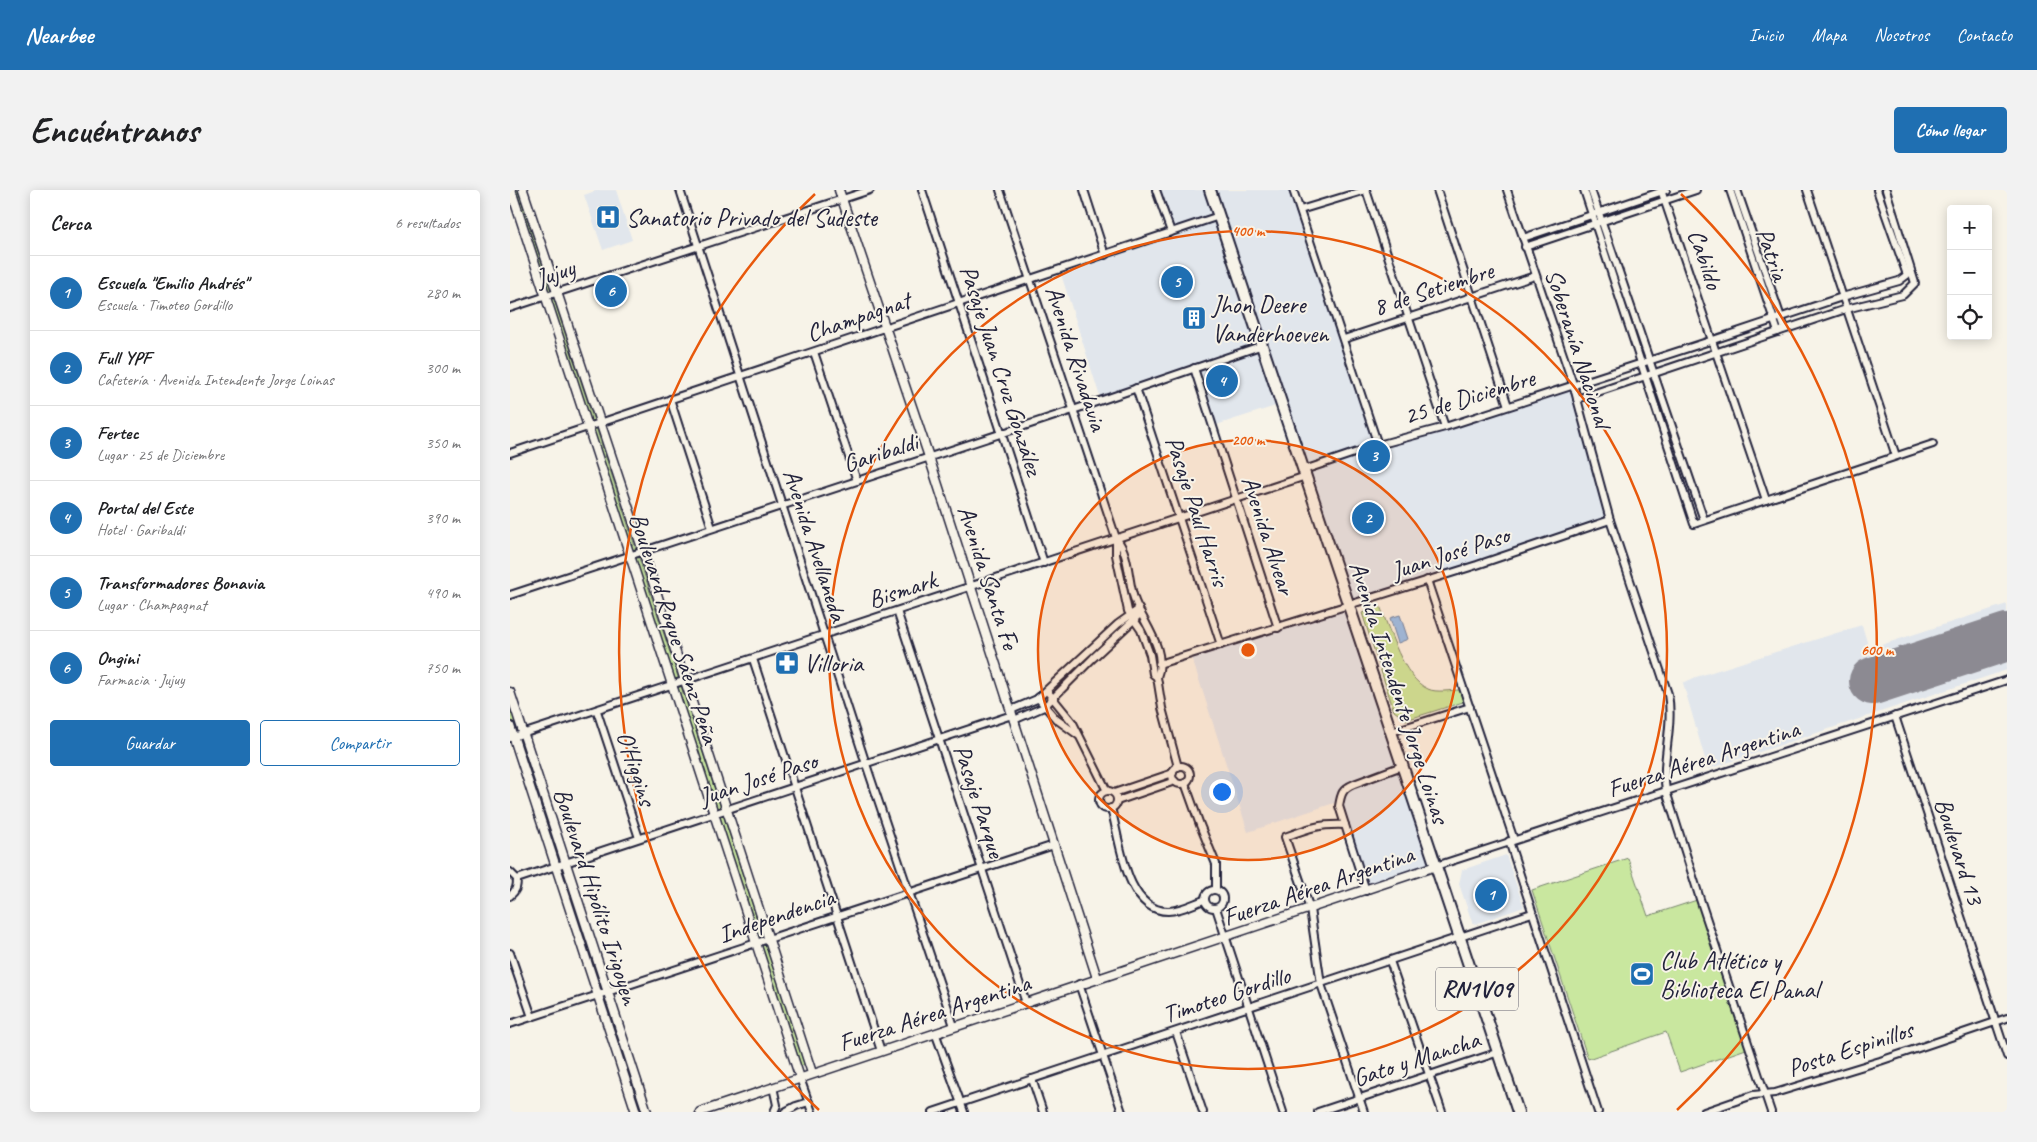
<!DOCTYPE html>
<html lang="es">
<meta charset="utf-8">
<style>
:root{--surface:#fff;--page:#f2f2f2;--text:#202124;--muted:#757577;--line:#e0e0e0;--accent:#1f6fb2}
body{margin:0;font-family:Caveat,sans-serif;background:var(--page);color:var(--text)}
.controls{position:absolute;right:15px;top:15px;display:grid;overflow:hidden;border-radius:5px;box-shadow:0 2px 12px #0003}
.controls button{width:45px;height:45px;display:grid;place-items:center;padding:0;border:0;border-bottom:1px solid var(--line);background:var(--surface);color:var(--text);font:25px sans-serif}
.you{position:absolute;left:711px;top:601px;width:18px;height:18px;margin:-12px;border:4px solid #fff;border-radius:50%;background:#1a73e8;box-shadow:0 0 0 8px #1a73e833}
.badge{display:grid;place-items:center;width:32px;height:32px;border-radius:50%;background:var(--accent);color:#fff;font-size:16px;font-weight:700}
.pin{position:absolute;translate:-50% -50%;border:2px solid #fff;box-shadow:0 1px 5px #0006}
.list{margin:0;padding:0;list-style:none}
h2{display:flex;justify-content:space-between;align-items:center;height:65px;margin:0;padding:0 20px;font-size:21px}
h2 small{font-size:16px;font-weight:400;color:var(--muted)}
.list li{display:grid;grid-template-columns:32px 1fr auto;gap:15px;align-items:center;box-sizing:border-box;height:75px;padding:0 20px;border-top:1px solid var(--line)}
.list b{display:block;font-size:19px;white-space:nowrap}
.list p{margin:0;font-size:16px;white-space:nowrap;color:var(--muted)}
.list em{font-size:16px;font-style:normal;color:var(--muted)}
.actions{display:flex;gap:10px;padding:15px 20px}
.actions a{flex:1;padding:11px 0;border:1px solid var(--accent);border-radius:5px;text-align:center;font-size:18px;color:var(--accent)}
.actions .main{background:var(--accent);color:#fff}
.icon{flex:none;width:28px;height:28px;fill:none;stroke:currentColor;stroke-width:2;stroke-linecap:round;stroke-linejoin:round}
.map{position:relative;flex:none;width:1497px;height:922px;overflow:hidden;border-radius:5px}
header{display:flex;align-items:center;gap:30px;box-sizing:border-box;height:70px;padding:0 25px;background:var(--accent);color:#fff}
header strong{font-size:24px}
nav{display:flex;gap:28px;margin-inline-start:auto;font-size:18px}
.intro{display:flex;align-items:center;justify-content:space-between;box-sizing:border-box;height:120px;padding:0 30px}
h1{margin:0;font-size:35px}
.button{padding:12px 22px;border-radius:5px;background:var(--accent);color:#fff;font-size:18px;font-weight:700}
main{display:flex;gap:30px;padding:0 30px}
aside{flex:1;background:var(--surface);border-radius:5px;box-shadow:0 2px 12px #0003}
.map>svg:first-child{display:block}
.built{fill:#e1e6ec}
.green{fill:#c9e79f;stroke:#76846d}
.water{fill:#94c0ed;stroke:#6681a6}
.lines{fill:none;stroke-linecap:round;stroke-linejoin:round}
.runway{stroke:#8c8a92;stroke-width:48}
.minor-casing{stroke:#22223b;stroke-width:10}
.tertiary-casing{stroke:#22223b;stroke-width:11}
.primary-casing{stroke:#22223b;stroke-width:14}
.minor{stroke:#f7f3e8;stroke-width:6}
.tertiary{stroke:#f7f3e8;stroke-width:8}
.primary{stroke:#f7f3e8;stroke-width:10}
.ring{fill:none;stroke:#e8590c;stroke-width:2.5}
.labels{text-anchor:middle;stroke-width:4;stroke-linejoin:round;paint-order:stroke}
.shield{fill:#f7f3e8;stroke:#62616f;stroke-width:1}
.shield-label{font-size:24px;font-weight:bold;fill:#22223b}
.poi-label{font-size:25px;fill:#22223b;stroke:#f7f3e8;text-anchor:start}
.street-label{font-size:25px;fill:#22223b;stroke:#f7f3e8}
.centre{fill:#e8590c;stroke:#f7f3e8;stroke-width:2.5}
.ring-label{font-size:15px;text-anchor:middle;font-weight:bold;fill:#e8590c;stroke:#f7f3e8;stroke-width:4;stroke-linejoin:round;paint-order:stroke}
</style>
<header>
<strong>Nearbee</strong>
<nav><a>Inicio</a><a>Mapa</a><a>Nosotros</a><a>Contacto</a></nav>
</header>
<div class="intro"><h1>Encuéntranos</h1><a class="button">Cómo llegar</a></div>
<main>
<aside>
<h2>Cerca<small>6 resultados</small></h2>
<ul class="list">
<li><span class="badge">1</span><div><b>Escuela &quot;Emilio Andrés&quot;</b><p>Escuela · Timoteo Gordillo</p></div><em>280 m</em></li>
<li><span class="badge">2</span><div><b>Full YPF</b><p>Cafetería · Avenida Intendente Jorge Loinas</p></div><em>300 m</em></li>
<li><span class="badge">3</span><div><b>Fertec</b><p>Lugar · 25 de Diciembre</p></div><em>350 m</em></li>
<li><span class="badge">4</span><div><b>Portal del Este</b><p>Hotel · Garibaldi</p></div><em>390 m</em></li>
<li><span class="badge">5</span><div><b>Transformadores Bonavia</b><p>Lugar · Champagnat</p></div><em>490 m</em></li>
<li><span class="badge">6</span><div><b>Ongini</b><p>Farmacia · Jujuy</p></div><em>750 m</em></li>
</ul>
<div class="actions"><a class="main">Guardar</a><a>Compartir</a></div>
</aside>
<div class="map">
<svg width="1497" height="922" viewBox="0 0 1497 922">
<rect width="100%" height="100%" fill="#f7f3e8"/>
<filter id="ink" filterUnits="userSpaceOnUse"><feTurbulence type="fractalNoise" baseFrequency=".02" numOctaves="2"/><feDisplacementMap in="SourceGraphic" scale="10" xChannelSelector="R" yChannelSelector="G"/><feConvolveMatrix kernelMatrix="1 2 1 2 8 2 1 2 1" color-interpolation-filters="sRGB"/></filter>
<g filter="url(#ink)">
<g class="built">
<polygon points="88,0 106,0 122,50 93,60 74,5"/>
<polygon points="646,0 783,0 868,255 1063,194 1100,330 838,416 926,676 856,701 835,635 824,613 738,642 681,465 837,415 772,214 703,236 684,178 591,210 550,81 660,42"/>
<polygon points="1497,414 1497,480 1198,579 1173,493 1186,487 1352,435 1359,459"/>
<polygon points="996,665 1014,717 965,734 962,732 949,694 952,680"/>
</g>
<g class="green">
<polygon points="4,0 8,0 295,874 291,876"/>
<path d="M 870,416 C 880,440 893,488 918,499 C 926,503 941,500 950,500 L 953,512 L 896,530 L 884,521 L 852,423 Z"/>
<polygon points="0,502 137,922 126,922 0,536"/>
<polygon points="1118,668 1138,726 1190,709 1239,858 1170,882 1156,842 1078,869 1022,700"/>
</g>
<polygon class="water" points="890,425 898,449 888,453 880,428"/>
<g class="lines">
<polyline class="runway" points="1363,491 1497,447"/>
<defs>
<g id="minor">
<polyline points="170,0 356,574 444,836 440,838"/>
<polyline points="412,0 534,373"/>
<path d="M 490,0 L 606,348 C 621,366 617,391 625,411 C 634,434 658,461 647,487"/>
<polyline points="574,0 595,65"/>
<polyline points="646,0 661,42"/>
<polyline points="783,0 868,255"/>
<polyline points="856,0 935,237"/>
<polyline points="927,0 998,216"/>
<path d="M 997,0 L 1063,194 L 1100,330 L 1158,504 C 1164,537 1151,569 1156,601 L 1190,709 L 1261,922"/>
<polyline points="1074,0 1184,334 1423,254"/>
<polyline points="1081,0 1194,330"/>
<polyline points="1151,0 1256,310"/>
<polyline points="1220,0 1268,142"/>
<polyline points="1227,0 1275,139"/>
<polyline points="1297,0 1386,266"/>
<polyline points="790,20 856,0"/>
<polyline points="1013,48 1156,0"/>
<polyline points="1015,57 1186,0"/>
<polyline points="0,118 360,0"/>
<polyline points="834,149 1025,86"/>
<polyline points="304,162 347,291"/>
<polyline points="684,178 768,438"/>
<polyline points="626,198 711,455"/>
<polyline points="160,209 202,338"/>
<polyline points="1067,209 1336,119 1393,105 1405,93 1376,0"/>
<polyline points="0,263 709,26"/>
<polyline points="794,280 868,255 935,237 1203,150 1332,107 1389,91 1397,85 1367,0"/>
<polyline points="606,348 606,365 618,421 631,440 640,465 643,484 647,487 652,518 668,577"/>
<polyline points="917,390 1004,650"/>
<polyline points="0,405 563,220 753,155"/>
<polyline points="387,421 516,813"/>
<polyline points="243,469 371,861"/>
<polyline points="649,474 967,375 1100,330"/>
<polyline points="537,501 563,533 597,601"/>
<polyline points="528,508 546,529 568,545"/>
<polyline points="501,520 527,509 608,434 629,419"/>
<polyline points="87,521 129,648"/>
<polyline points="1385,526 1497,866"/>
<polyline points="504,530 534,517 583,468 631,423"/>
<polyline points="881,542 960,517"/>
<polyline points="0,548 796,286"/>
<circle cx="671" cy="585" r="9"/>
<polyline points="675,593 690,635 706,674 706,700"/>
<circle cx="598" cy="610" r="9"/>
<polyline points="604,603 663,583"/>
<polyline points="607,611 665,591"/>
<path d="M 601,618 C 610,649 615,721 658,721 C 670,721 683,714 694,710"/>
<path d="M 835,635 C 809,634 799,638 775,647 L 800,719 L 811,794 L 854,922"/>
<polyline points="999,651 1088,922"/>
<polyline points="926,676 1497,490"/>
<path d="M 0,682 L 7,689 C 7,697 6,701 0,706"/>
<polyline points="7,689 502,525"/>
<circle cx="704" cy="709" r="9"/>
<path d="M 856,701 L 829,616 C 831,604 832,599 844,594 L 892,576"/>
<polyline points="706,718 773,922"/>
<polyline points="0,763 22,827"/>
<polyline points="880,771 932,922"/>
<polyline points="569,794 612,922"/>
<polyline points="0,834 544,655"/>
<polyline points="432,842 426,845 454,922"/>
<polyline points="666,842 693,922"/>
<polyline points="290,888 302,922"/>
<polyline points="522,889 533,922"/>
<polyline points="263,897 267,915 264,922"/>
<polyline points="275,922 286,916 299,912"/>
<polyline points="423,922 1022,723"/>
<polyline points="808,922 989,862"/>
<polyline points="1194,922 1243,905 1265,903 1370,871 1497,828"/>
</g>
<g id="tertiary">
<polyline points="1,0 290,888"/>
<polyline points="13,0 133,361 302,883"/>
<polyline points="329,0 419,267 587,788"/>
<polyline points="0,502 137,922"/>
<polyline points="0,536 126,922"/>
<polyline points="190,922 926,676"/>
</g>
<polyline id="primary" points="700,0 1008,922"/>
</defs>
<use href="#minor" class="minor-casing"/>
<use href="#tertiary" class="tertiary-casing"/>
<use href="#primary" class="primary-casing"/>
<use href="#minor" class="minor"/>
<use href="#tertiary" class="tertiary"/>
<use href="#primary" class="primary"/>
</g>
</g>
<circle cx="738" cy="460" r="210" fill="#e8590c" fill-opacity=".12"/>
<g class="ring">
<circle cx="738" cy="460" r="210"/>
<circle cx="738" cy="460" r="419"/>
<path d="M309 920A629 629 0 0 1 305 4M1171 4A629 629 0 0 1 1167 920"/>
</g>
<defs>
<symbol id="hospital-square" viewBox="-11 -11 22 22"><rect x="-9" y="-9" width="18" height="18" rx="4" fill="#1f6fb2" stroke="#f7f3e8"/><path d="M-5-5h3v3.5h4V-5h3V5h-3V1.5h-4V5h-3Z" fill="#fff"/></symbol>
<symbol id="building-square" viewBox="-11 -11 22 22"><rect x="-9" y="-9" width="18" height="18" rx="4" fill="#1f6fb2" stroke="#f7f3e8"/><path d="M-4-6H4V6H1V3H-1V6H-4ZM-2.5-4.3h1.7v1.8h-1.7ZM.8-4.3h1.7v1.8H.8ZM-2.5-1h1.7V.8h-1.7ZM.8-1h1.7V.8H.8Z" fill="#fff"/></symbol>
<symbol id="pharmacy-square" viewBox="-11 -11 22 22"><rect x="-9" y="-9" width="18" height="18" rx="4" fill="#1f6fb2" stroke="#f7f3e8"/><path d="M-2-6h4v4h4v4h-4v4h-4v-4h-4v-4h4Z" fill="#fff"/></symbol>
<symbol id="stadium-square" viewBox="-11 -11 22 22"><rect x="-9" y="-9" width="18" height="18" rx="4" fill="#1f6fb2" stroke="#f7f3e8"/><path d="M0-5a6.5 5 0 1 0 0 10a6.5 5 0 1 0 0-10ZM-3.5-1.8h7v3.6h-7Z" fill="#fff"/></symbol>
</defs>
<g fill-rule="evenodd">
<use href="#hospital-square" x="84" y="13" width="28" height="28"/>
<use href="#building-square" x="670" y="114" width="28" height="28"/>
<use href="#pharmacy-square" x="263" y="459" width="28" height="28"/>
<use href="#stadium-square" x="1118" y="770" width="28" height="28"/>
</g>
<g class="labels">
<rect class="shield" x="926" y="777.5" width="82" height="43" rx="4"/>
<g class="shield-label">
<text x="967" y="807">RN1V09</text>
</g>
<g class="poi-label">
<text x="116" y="36">Sanatorio Privado del Sudeste</text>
<text x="702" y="123">Jhon Deere<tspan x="702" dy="29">Vanderhoeven</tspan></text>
<text x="294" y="482">Villoria</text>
<text x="1150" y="779">Club Atlético y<tspan x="1150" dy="29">Biblioteca El Panal</tspan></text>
</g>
<g class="street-label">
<text transform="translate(1263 64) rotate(71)" y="9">Patria</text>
<text transform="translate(1196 69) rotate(71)" y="9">Cabildo</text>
<text transform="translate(45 82) rotate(-18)" y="9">Jujuy</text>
<text transform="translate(923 98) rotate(-18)" y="9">8 de Setiembre</text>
<text transform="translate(348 126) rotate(-19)" y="9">Champagnat</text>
<text transform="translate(1069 158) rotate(72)" y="9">Soberanía Nacional</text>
<text transform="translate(567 168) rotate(72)" y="9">Avenida Rivadavia</text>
<text transform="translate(492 180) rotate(72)" y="9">Pasaje Juan Cruz González</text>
<text transform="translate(959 206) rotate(-17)" y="9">25 de Diciembre</text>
<text transform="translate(370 262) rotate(-18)" y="9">Garibaldi</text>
<text transform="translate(688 321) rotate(72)" y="9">Pasaje Paul Harris</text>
<text transform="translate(759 345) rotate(72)" y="9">Avenida Alvear</text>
<text transform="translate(306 355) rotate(72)" y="9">Avenida Avellaneda</text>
<text transform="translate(940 362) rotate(-18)" y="9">Juan José Paso</text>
<text transform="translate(479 387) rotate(72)" y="9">Avenida Santa Fe</text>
<text transform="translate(392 399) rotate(-18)" y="9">Bismark</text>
<text transform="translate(165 438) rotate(72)" y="9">Boulevard Roque Sáenz Peña</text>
<text transform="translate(890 502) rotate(72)" y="9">Avenida Intendente Jorge Loinas</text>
<text transform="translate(1193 568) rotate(-18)" y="9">Fuerza Aérea Argentina</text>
<text transform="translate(127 578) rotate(72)" y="9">O'Higgins</text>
<text transform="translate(248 588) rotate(-18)" y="9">Juan José Paso</text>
<text transform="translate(470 611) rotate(72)" y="9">Pasaje Parque</text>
<text transform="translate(1450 661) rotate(72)" y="9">Boulevard 13</text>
<text transform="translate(808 695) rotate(-19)" y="9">Fuerza Aérea Argentina</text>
<text transform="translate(87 706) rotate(72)" y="9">Boulevard Hipólito Irigoyen</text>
<text transform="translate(266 725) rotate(-19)" y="9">Independencia</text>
<text transform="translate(716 804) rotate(-18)" y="9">Timoteo Gordillo</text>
<text transform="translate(424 822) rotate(-18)" y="9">Fuerza Aérea Argentina</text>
<text transform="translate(1340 858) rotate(-18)" y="9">Posta Espinillos</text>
<text transform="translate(906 868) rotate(-18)" y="9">Gato y Mancha</text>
</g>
</g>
<circle cx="738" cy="460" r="8" class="centre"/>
<g class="ring-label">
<text x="738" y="46">400 m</text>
<text x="738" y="255">200 m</text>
<text x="1367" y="465">600 m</text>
</g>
</svg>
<div class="controls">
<button>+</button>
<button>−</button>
<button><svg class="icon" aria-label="locate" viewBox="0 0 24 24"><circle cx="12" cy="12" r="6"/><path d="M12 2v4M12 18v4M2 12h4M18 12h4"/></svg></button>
</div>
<div class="you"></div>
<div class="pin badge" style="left:981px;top:705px">1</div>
<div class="pin badge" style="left:858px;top:328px">2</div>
<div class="pin badge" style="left:864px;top:266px">3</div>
<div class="pin badge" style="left:712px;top:191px">4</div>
<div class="pin badge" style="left:667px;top:92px">5</div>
<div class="pin badge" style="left:101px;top:101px">6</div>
</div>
</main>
